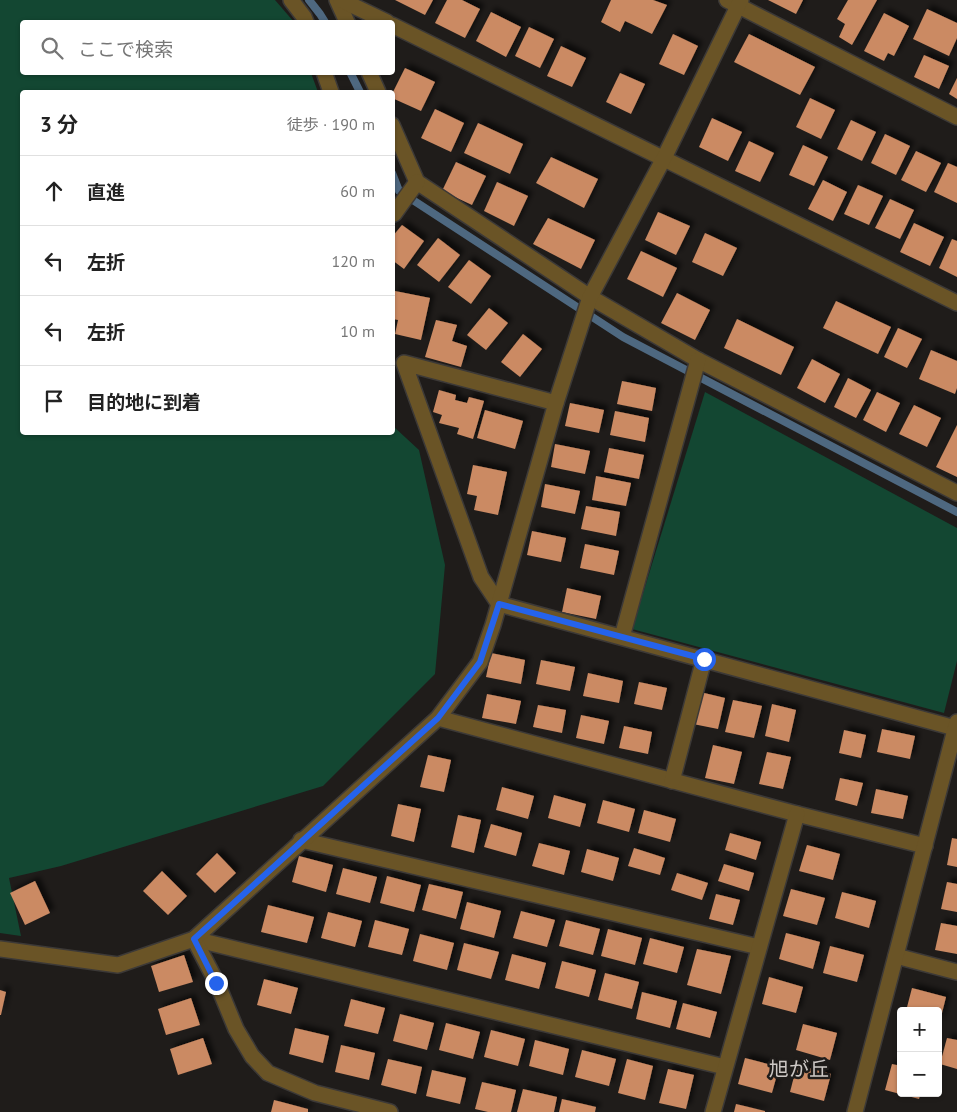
<!DOCTYPE html>
<html lang="ja">
<meta charset="utf-8">
<style>
:root{--surface:#fff;--page:#f6f6f6;--text:#222;--muted:#767676;--line:#e0e0e0}
body{margin:0;font-family:"PT Sans","Noto Sans JP",sans-serif;background:var(--page);color:var(--text)}
.controls{position:absolute;right:15px;bottom:15px;display:grid;overflow:hidden;border-radius:5px;box-shadow:0 1px 4px #0004}
.controls button{width:45px;height:45px;display:grid;place-items:center;padding:0;border:0;border-bottom:1px solid var(--line);background:var(--surface);color:var(--text);font:25px sans-serif}
.stop{position:absolute;width:15px;height:15px;margin:-11px;border:4px solid #2563eb;border-radius:50%;background:#fff}
.stop.end{background:#2563eb;border-color:#fff;box-shadow:0 1px 5px #0008}
.list{margin:0;padding:0;list-style:none}
h2{display:flex;justify-content:space-between;align-items:center;height:65px;margin:0;padding:0 20px;font-size:21px}
h2 small{font-size:16px;font-weight:400;color:var(--muted)}
.list li{display:grid;grid-template-columns:32px 1fr auto;gap:15px;align-items:center;box-sizing:border-box;height:70px;padding:0 20px;border-top:1px solid var(--line)}
.list b{display:block;font-size:19px;white-space:nowrap}
.list em{font-size:16px;font-style:normal;color:var(--muted)}
.icon{flex:none;width:28px;height:28px;fill:none;stroke:currentColor;stroke-width:2;stroke-linecap:round;stroke-linejoin:round}
.map{position:relative;flex:none;width:957px;height:1112px;overflow:hidden}
.search{position:absolute;background:var(--surface);box-shadow:0 1px 4px #0004;left:20px;top:20px;width:375px;height:55px;display:flex;align-items:center;gap:12px;box-sizing:border-box;padding:0 18px;border-radius:5px;color:var(--muted);font-size:19px}
.panel{position:absolute;background:var(--surface);box-shadow:0 1px 4px #0004;left:20px;top:90px;width:375px;height:345px;border-radius:5px}
.map>svg:first-child{display:block}
.green{fill:#134732}
.lines{fill:none;stroke-linecap:round;stroke-linejoin:round}
.stream{stroke:#4e6880;stroke-width:8}
.building{fill:#cb8a64;filter:url(#shadow)}
.street-casing{stroke:#3c3937;stroke-width:18}
.street{stroke:#6a5426;stroke-width:15}
.route{stroke:#2563eb;stroke-width:6}
.labels{text-anchor:middle;stroke-width:5;stroke-linejoin:round;paint-order:stroke}
.quarter-label{font-size:20px;fill:#cdc8c5;stroke:#1f1c1a}
</style>
<div class="map">
<svg width="957" height="1112" viewBox="0 0 957 1112">
<defs>
<filter id="shadow"><feDropShadow dx="4.5" dy="-4.5" stdDeviation="2.5" flood-color="#0009"/></filter>
</defs>
<rect width="100%" height="100%" fill="#1f1c1a"/>
<g class="green">
<polygon points="0,0 275,0 294,22 22,22 22,72 311,73 318,92 22,92 22,432 392,432 393,426 419,450 445,565 435,674 323,786 61,866 9,878 21,936 0,933"/>
<polygon points="705,392 957,528 957,661 944,713 632,629"/>
</g>
<g class="lines">
<g class="stream">
<polyline points="309,0 320,14 325,22"/>
<polyline points="350,72 360,92"/>
<polyline points="392,173 399,191 623,337 957,512"/>
</g>
</g>
<g class="building">
<polygon points="395,0 433,0 425,15"/>
<polygon points="447,0 462,0 480,9 465,38 435,23"/>
<polygon points="611,0 653,0 667,5 652,34 625,21 620,32 601,22"/>
<polygon points="768,0 803,0 796,14"/>
<polygon points="848,0 877,0 852,45 839,37 845,24 837,19"/>
<polygon points="927,9 957,23 957,38 949,56 913,39"/>
<polygon points="491,12 521,27 506,57 476,41"/>
<polygon points="884,13 909,26 894,56 888,53 884,61 864,51"/>
<polygon points="529,27 554,39 540,68 515,56"/>
<polygon points="673,34 698,46 684,75 659,64"/>
<polygon points="749,34 815,67 800,95 734,62"/>
<polygon points="561,46 586,58 572,87 547,76"/>
<polygon points="924,55 949,66 939,89 914,77"/>
<polygon points="405,68 435,82 421,111 392,98 392,94"/>
<polygon points="620,73 645,84 631,114 606,102"/>
<polygon points="957,78 957,99 949,94"/>
<polygon points="810,98 835,110 821,139 796,127"/>
<polygon points="435,109 464,123 451,152 421,138"/>
<polygon points="712,118 742,132 728,161 699,147"/>
<polygon points="851,120 876,132 862,161 837,149"/>
<polygon points="478,123 523,144 510,174 464,153"/>
<polygon points="885,134 910,146 896,175 871,163"/>
<polygon points="749,141 774,153 760,182 735,171"/>
<polygon points="803,145 828,157 814,186 789,175"/>
<polygon points="916,151 941,163 926,192 901,180"/>
<polygon points="551,157 598,179 584,208 536,183"/>
<polygon points="456,162 486,176 472,205 442,191"/>
<polygon points="948,163 957,167 957,203 934,192"/>
<polygon points="823,180 847,192 833,221 808,209"/>
<polygon points="497,182 528,196 514,226 484,211"/>
<polygon points="858,185 883,196 869,225 844,214"/>
<polygon points="890,199 914,210 900,239 875,228"/>
<polygon points="658,212 690,226 676,255 645,240"/>
<polygon points="548,218 595,240 581,269 533,244"/>
<polygon points="914,223 944,237 930,266 900,252"/>
<polygon points="402,225 424,241 404,269 392,260 392,237"/>
<polygon points="705,233 737,248 723,276 692,262"/>
<polygon points="438,238 460,255 439,282 417,265"/>
<polygon points="952,239 957,241 957,277 939,268"/>
<polygon points="641,251 677,268 663,297 627,279"/>
<polygon points="469,260 491,276 471,304 448,287"/>
<polygon points="395,291 430,298 421,340 395,334 398,320 392,319 392,303"/>
<polygon points="677,293 710,310 695,340 661,323"/>
<polygon points="836,301 891,327 878,354 823,328"/>
<polygon points="489,308 508,323 486,350 467,335"/>
<polygon points="737,319 794,347 781,375 724,348"/>
<polygon points="436,320 457,325 452,341 467,346 461,367 425,357"/>
<polygon points="898,328 922,339 907,368 884,357"/>
<polygon points="523,334 542,349 520,377 501,362"/>
<polygon points="931,350 957,361 957,388 955,394 919,379"/>
<polygon points="812,359 840,374 825,403 797,388"/>
<polygon points="848,378 871,390 856,418 834,407"/>
<polygon points="622,381 656,388 652,411 617,404"/>
<polygon points="439,390 456,395 455,400 467,403 469,397 484,401 473,439 457,434 459,428 439,423 442,415 433,412"/>
<polygon points="877,392 900,403 886,432 863,420"/>
<polygon points="570,403 604,410 599,433 565,426"/>
<polygon points="914,405 941,418 927,447 899,434"/>
<polygon points="485,410 523,421 515,449 477,438"/>
<polygon points="615,411 649,418 645,442 610,435"/>
<polygon points="957,425 957,477 936,467"/>
<polygon points="555,444 590,451 585,474 551,467"/>
<polygon points="609,448 644,455 639,479 604,472"/>
<polygon points="473,465 507,472 498,515 474,510 477,496 467,494"/>
<polygon points="596,476 631,483 626,506 592,500"/>
<polygon points="545,484 580,491 575,514 541,507"/>
<polygon points="586,506 620,512 616,536 581,529"/>
<polygon points="532,531 566,538 561,562 527,555"/>
<polygon points="585,544 619,551 614,575 580,568"/>
<polygon points="567,588 601,596 596,619 562,612"/>
<polygon points="491,653 525,660 521,684 486,677"/>
<polygon points="541,660 575,667 570,691 536,684"/>
<polygon points="588,673 623,681 619,703 583,696"/>
<polygon points="639,682 667,688 662,710 634,704"/>
<polygon points="700,692 725,698 718,729 693,724"/>
<polygon points="487,694 521,701 516,724 482,718"/>
<polygon points="733,700 762,706 754,738 725,732"/>
<polygon points="772,704 796,710 789,742 765,736"/>
<polygon points="538,705 566,710 562,733 533,727"/>
<polygon points="581,715 609,721 604,744 576,738"/>
<polygon points="624,726 652,732 648,754 619,748"/>
<polygon points="882,729 915,736 910,759 877,752"/>
<polygon points="844,730 866,735 861,758 839,753"/>
<polygon points="713,745 742,752 734,784 705,778"/>
<polygon points="767,752 791,757 783,789 759,784"/>
<polygon points="428,755 451,760 444,792 420,787"/>
<polygon points="840,778 863,783 857,806 835,800"/>
<polygon points="502,787 534,796 528,819 496,810"/>
<polygon points="876,789 908,796 903,819 871,813"/>
<polygon points="554,795 586,804 580,827 548,818"/>
<polygon points="603,800 635,809 629,832 597,823"/>
<polygon points="398,804 421,809 414,842 391,836"/>
<polygon points="644,810 676,819 670,842 638,833"/>
<polygon points="458,815 481,820 474,853 451,847"/>
<polygon points="491,824 522,833 516,856 484,847"/>
<polygon points="730,833 761,842 756,860 725,850"/>
<polygon points="952,838 957,839 957,867 947,865"/>
<polygon points="539,843 570,851 564,875 532,866"/>
<polygon points="807,845 840,854 833,880 799,871"/>
<polygon points="634,848 665,858 660,875 628,866"/>
<polygon points="587,849 619,858 613,881 581,872"/>
<polygon points="217,853 236,873 215,893 196,874"/>
<polygon points="299,856 333,865 326,892 292,882"/>
<polygon points="724,864 754,873 749,891 718,881"/>
<polygon points="343,868 377,877 370,903 336,894"/>
<polygon points="162,871 187,896 168,915 143,891"/>
<polygon points="677,873 708,883 702,900 671,890"/>
<polygon points="387,876 421,885 414,912 380,903"/>
<polygon points="35,881 50,913 25,925 10,893"/>
<polygon points="947,882 957,884 957,912 941,909"/>
<polygon points="429,884 463,892 456,919 422,910"/>
<polygon points="791,889 825,898 817,925 783,916"/>
<polygon points="842,892 876,901 869,928 835,918"/>
<polygon points="716,894 740,900 733,925 709,919"/>
<polygon points="467,902 501,911 494,938 460,929"/>
<polygon points="268,905 314,917 307,943 261,932"/>
<polygon points="521,911 555,920 547,947 513,938"/>
<polygon points="328,912 362,921 355,947 321,938"/>
<polygon points="375,920 409,929 402,955 368,947"/>
<polygon points="566,920 600,929 593,955 559,946"/>
<polygon points="941,923 957,926 957,954 935,950"/>
<polygon points="608,929 642,938 635,965 601,956"/>
<polygon points="786,933 820,942 813,969 779,959"/>
<polygon points="420,934 454,943 447,970 413,961"/>
<polygon points="650,938 684,947 677,973 643,964"/>
<polygon points="464,943 499,952 491,979 457,970"/>
<polygon points="830,946 864,955 857,982 823,973"/>
<polygon points="697,949 731,956 721,994 687,985"/>
<polygon points="512,954 546,963 539,989 505,980"/>
<polygon points="184,955 193,982 159,992 151,966"/>
<polygon points="562,961 596,970 589,997 555,988"/>
<polygon points="605,973 639,982 632,1009 598,1000"/>
<polygon points="769,977 803,987 796,1013 762,1004"/>
<polygon points="264,979 298,988 291,1014 257,1005"/>
<polygon points="912,988 946,997 939,1025 938,1011 906,1011"/>
<polygon points="0,990 6,992 1,1015 0,1015"/>
<polygon points="642,992 677,1001 670,1028 636,1019"/>
<polygon points="191,998 200,1025 166,1035 158,1009"/>
<polygon points="351,999 385,1008 378,1034 344,1026"/>
<polygon points="683,1003 717,1012 710,1038 676,1029"/>
<polygon points="400,1014 434,1023 427,1050 393,1041"/>
<polygon points="446,1023 480,1032 473,1059 439,1050"/>
<polygon points="803,1024 837,1033 830,1060 796,1050"/>
<polygon points="295,1028 329,1036 323,1063 289,1054"/>
<polygon points="491,1030 525,1039 518,1066 484,1057"/>
<polygon points="203,1038 212,1064 178,1075 170,1049"/>
<polygon points="947,1038 957,1040 957,1069 940,1064"/>
<polygon points="535,1040 569,1049 563,1075 529,1066"/>
<polygon points="341,1045 375,1053 369,1080 335,1072"/>
<polygon points="582,1050 616,1059 609,1086 575,1077"/>
<polygon points="745,1058 779,1067 772,1093 738,1084"/>
<polygon points="388,1059 422,1067 416,1094 381,1085"/>
<polygon points="627,1059 653,1066 645,1100 618,1093"/>
<polygon points="892,1064 901,1066 901,1093 921,1093 919,1099 885,1090"/>
<polygon points="797,1065 831,1074 824,1101 790,1092"/>
<polygon points="668,1069 694,1075 686,1109 659,1103"/>
<polygon points="432,1070 466,1078 460,1104 426,1096"/>
<polygon points="482,1082 516,1090 511,1112 488,1112 475,1109"/>
<polygon points="523,1089 557,1097 554,1112 517,1112"/>
<polygon points="562,1099 596,1107 595,1112 559,1112"/>
<polygon points="274,1100 308,1109 308,1112 271,1112"/>
<polygon points="736,1104 765,1111 765,1112 734,1112"/>
</g>
<g class="lines">
<defs>
<g id="street">
<polyline points="291,0 304,17 306,22"/>
<polyline points="337,0 347,22"/>
<polyline points="341,0 387,22"/>
<polyline points="727,0 957,117"/>
<polyline points="392,25 957,303"/>
<polyline points="324,72 331,92"/>
<polyline points="369,72 378,92"/>
<polyline points="392,125 417,182 590,297 698,360 957,493"/>
<polyline points="392,213 394,214 417,182"/>
<polyline points="556,403 404,363 481,577 499,604 955,728"/>
<polyline points="622,637 698,360"/>
<polyline points="438,718 797,814 925,846"/>
<polyline points="672,781 704,659"/>
<polyline points="301,840 759,947"/>
<polyline points="194,939 725,1067"/>
<polyline points="194,939 217,983 236,1029 252,1056 268,1073 315,1093 390,1112"/>
<polyline points="0,949 118,965 194,939 438,718 480,662 493,625 556,403 590,297 664,158 741,0"/>
<polyline points="896,956 957,972"/>
<polyline points="713,1112 797,814"/>
<polyline points="855,1112 957,722"/>
</g>
</defs>
<use href="#street" class="street-casing"/>
<use href="#street" class="street"/>
</g>
<g class="lines">
<polyline class="route" points="216,983 194,939 438,718 480,662 499,604 704,659"/>
</g>
<g class="labels">
<g class="quarter-label">
<text x="799" y="1076">旭が丘</text>
</g>
</g>
</svg>
<div class="controls">
<button>+</button>
<button>−</button>
</div>
<div class="stop" style="left:704px;top:659px"></div>
<div class="stop end" style="left:216px;top:983px"></div>
<div class="search"><svg class="icon" aria-label="search" viewBox="0 0 24 24"><circle cx="10" cy="10" r="6"/><path d="M15 15l6 6"/></svg>ここで検索</div>
<section class="panel">
<h2>3 分<small>徒歩 · 190 m</small></h2>
<ul class="list">
<li><svg class="icon" aria-label="ahead" viewBox="0 0 24 24"><path d="M12 20V5M6 11l6-6 6 6"/></svg><div><b>直進</b></div><em>60 m</em></li>
<li><svg class="icon" aria-label="left" viewBox="0 0 24 24"><path d="M17 20v-9H6M10 6l-5 5 5 5"/></svg><div><b>左折</b></div><em>120 m</em></li>
<li><svg class="icon" aria-label="left" viewBox="0 0 24 24"><path d="M17 20v-9H6M10 6l-5 5 5 5"/></svg><div><b>左折</b></div><em>10 m</em></li>
<li><svg class="icon" aria-label="arrive" viewBox="0 0 24 24"><path d="M6 21V4h12l-3 4 3 4H6"/></svg><div><b>目的地に到着</b></div></li>
</ul>
</section>
</div>
